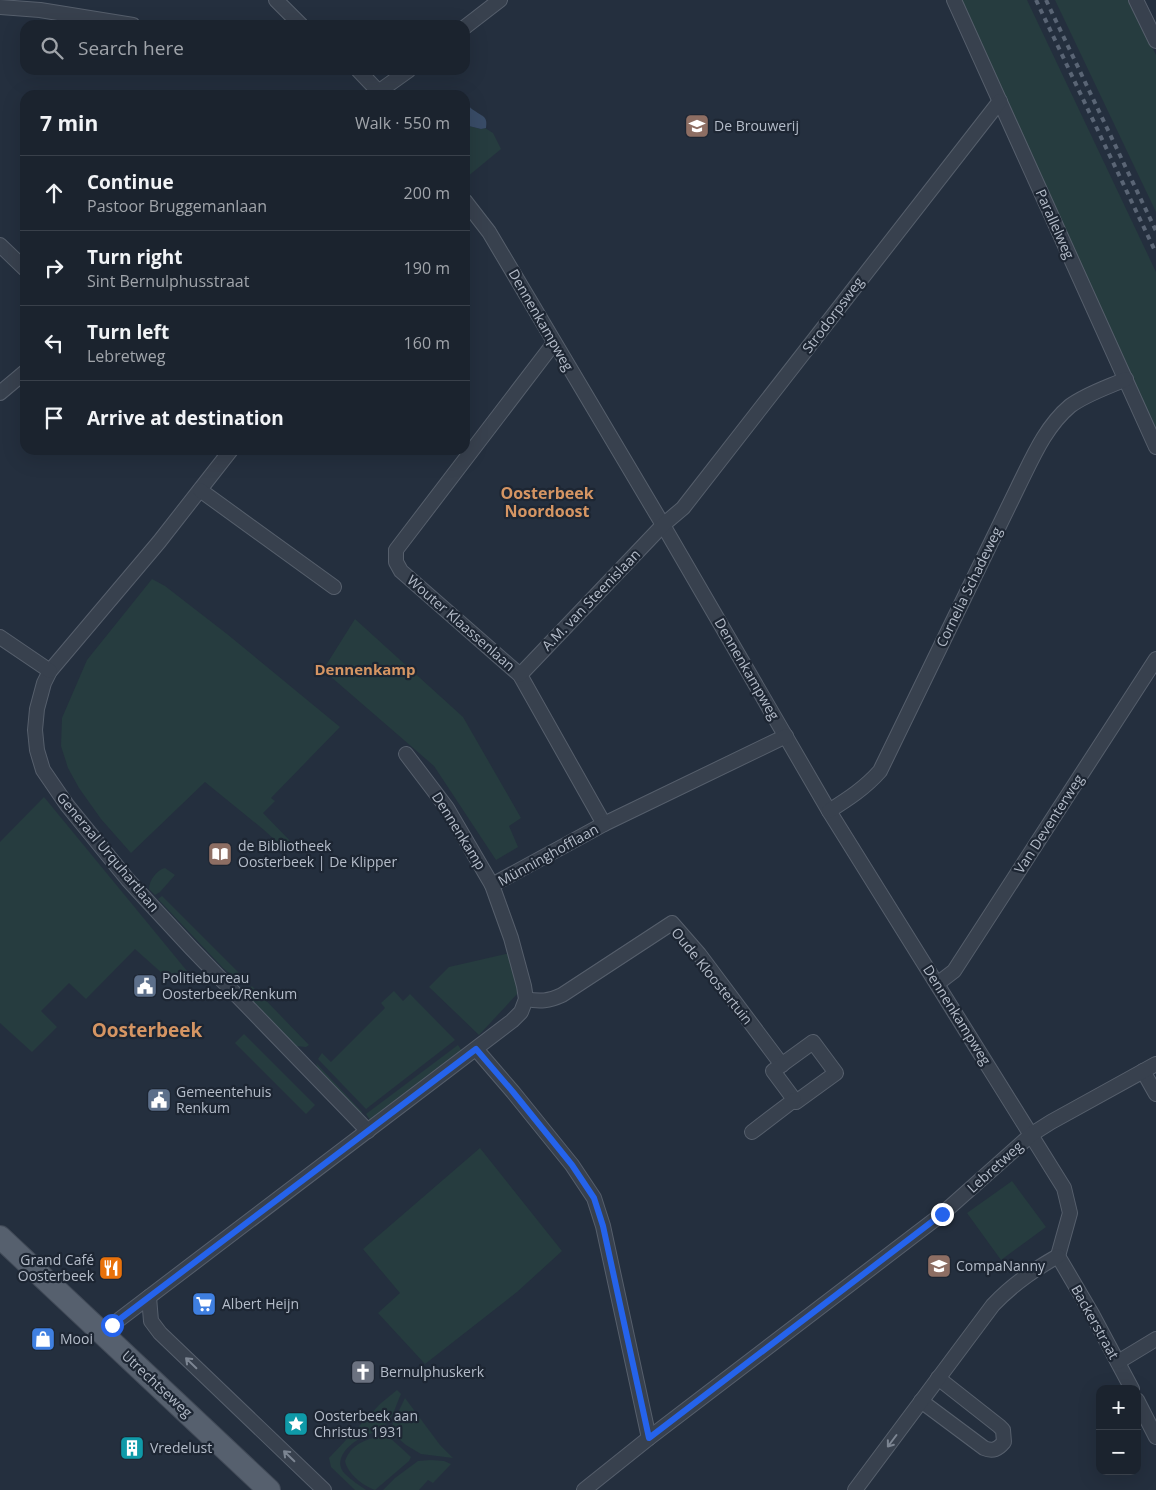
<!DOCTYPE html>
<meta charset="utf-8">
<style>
:root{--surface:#1b232e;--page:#242b36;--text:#f1f3f6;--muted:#a0a4aa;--line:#39404a}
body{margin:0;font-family:"Open Sans",sans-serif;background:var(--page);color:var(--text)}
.controls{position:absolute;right:15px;bottom:15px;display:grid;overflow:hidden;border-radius:10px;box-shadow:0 5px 20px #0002}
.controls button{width:45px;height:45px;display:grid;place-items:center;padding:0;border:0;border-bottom:1px solid var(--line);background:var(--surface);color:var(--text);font:25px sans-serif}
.stop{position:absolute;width:15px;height:15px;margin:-11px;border:4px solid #2563eb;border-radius:50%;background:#fff}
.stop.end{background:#2563eb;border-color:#fff;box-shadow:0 1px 5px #0008}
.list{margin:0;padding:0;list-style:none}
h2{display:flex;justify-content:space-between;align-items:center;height:65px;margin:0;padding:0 20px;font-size:21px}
h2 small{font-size:16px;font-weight:400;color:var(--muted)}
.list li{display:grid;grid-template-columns:32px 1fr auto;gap:15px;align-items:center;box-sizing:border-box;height:75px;padding:0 20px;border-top:1px solid var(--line)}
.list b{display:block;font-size:19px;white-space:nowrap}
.list p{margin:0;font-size:16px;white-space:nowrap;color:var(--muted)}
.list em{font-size:16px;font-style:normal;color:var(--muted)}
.icon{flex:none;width:28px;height:28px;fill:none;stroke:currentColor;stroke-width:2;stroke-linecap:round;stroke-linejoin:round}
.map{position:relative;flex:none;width:1156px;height:1490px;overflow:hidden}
.search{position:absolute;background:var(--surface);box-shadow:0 5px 20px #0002;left:20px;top:20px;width:450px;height:55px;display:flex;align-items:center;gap:12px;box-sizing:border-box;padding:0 18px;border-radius:15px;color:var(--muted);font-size:19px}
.panel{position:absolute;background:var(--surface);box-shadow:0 5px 20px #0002;left:20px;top:90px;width:450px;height:365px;border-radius:15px}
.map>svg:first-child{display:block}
.green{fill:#263c3f}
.water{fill:#394c67}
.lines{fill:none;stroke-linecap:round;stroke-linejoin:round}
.street-casing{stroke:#565f6c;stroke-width:16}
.primary-casing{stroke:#414a57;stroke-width:24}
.street{stroke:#38414e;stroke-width:14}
.primary{stroke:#56606e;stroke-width:22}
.rail{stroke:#5a6575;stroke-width:4;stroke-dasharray:5 5;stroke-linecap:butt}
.oneway{stroke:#7c8592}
.route{stroke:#2563eb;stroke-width:6}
.labels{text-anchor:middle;stroke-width:4.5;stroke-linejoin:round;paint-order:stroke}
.poi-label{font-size:14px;fill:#b4bcc9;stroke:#1d2633;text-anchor:start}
.street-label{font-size:14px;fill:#b4bcc9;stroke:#1d2633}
.neighbourhood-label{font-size:15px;font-weight:bold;fill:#d59563;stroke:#1d2633}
.quarter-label{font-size:16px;font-weight:bold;fill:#d59563;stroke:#1d2633}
.district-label{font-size:19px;font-weight:bold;fill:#d59563;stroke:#1d2633}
</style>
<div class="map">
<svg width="1156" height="1490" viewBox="0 0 1156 1490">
<rect width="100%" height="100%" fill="#242f3e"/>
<g class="green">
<polygon points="961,0 1027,0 1156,272 1156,432"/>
<polygon points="1055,0 1128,0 1156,55 1156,212"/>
<polygon points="465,125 481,129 485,128 493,133 501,149 467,177 465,174"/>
<polygon points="152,579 165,586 227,634 340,727 271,798 275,801 263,813 297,848 289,853 264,830 205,782 131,853 101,819 79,788 68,768 61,746 62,718 87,660"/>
<polygon points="355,619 463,717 521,818 509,826 518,847 496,860 434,766 323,670"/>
<polygon points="44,797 187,971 173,983 135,949 86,999 69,983 41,1011 57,1027 32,1052 0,1023 0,842"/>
<path d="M 165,868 L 175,875 L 160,892 L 155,895 L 149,889 C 149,880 157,870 165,868 Z"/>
<polygon points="162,896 239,973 234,977 223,968 158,899"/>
<polygon points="510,953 519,992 479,1035 429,987 449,967"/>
<polygon points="252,986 309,1045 306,1047 296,1046 245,993"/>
<polygon points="394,991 403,1001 410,994 455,1040 366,1109 318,1059 322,1053 331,1062 385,1008 381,1003"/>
<polygon points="244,1034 315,1105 306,1114 235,1043"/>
<polygon points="458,1045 462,1051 370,1120 366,1114"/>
<polygon points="316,1063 362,1112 360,1113 318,1069"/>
<polygon points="480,1148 562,1251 517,1292 425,1364 378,1313 400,1293 363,1249"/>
<polygon points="1012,1181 1046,1227 1001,1260 967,1213"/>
<path d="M 397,1390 L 401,1394 C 396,1404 394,1417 385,1425 C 378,1431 370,1434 361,1438 C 349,1444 332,1460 345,1474 C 351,1480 359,1485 366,1490 L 355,1490 L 331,1467 L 329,1458 L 380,1404 Z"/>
<polygon points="405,1398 440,1445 453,1458 421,1454 406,1445 392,1433 391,1427"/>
<path d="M 382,1436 L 388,1436 L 411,1457 L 409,1461 L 375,1490 C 363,1486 347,1473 345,1461 C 351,1444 366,1439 382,1436 Z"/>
<polygon points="431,1460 444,1461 451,1464 433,1483 428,1480 419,1490 383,1490 395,1478 418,1461"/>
</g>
<path class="water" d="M 465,102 C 468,105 471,109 475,111 C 483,117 488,116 486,128 L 481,129 L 465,125 Z"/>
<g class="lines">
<defs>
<g id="street">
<polyline points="276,0 301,25"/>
<polyline points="954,0 1156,447"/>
<polyline points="1136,0 1156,41"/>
<polyline points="0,7 40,10 133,25"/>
<polyline points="465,27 500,0"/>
<polyline points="358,70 378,91"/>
<polyline points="374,95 409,70"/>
<polyline points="465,201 489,232 663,525 829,811 1064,1188 1070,1213 1058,1256"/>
<polyline points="0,245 25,269"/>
<polyline points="554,343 396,550 396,562 401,571 520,675 604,824 786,736"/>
<polyline points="0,393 25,372"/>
<polyline points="231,450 159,542 50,671 44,683 37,709 35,730 37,750 43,770 67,805 128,880 191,948 368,1131"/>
<polyline points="200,490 334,587"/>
<polyline points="0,637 50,671"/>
<polyline points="520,675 663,525 683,508 1000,101"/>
<polyline points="406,754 447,808 492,885"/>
<path d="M 829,811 C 848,799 865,788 880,771 L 1018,487 C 1032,459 1045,427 1070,406 C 1086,394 1108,387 1126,379"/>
<polyline points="937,984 954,971 1156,659"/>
<path d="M 526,999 C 540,1002 549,1001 562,995 L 672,923 L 699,954 L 782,1065"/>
<polygon points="813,1042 836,1073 796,1102 773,1071"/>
<polyline points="476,1049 513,1092 572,1165 594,1198 603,1226 649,1438"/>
<polyline points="1143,1071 1156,1094"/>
<polyline points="752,1132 794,1100"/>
<polyline points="1058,1256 1092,1314 1132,1389"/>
<polyline points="149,1297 151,1321 160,1333 324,1490"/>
<polyline points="103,1334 112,1325 512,1021 521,1012 526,999 524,986 511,938 492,885 604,824"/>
<polyline points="1118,1362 1156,1339"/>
<polyline points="1137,1400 1156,1437"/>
<path d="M 921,1401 L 984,1448 C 993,1452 998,1449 1004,1442 L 1003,1430 L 999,1426 L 938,1378"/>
<polyline points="584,1490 649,1438 942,1214 1032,1134 1051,1122 1156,1064"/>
<path d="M 855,1490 L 993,1305 C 1012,1285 1033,1270 1058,1256"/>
</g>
<polyline id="primary" points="0,1237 269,1490"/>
</defs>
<use href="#street" class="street-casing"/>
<use href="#primary" class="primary-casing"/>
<use href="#street" class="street"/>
<use href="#primary" class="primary"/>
<g class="rail">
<polyline points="1036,0 1156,253"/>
<polyline points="1046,0 1156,231"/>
</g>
</g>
<defs><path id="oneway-shaft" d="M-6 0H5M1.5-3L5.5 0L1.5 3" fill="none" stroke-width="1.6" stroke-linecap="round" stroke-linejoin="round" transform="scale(1.25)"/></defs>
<g class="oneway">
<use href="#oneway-shaft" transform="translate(191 1363) rotate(-136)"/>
<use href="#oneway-shaft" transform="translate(892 1441) rotate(127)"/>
<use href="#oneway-shaft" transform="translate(289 1456) rotate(-136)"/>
</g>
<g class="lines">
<polyline class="route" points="112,1325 476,1049 513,1092 572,1165 594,1198 603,1226 649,1438 942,1214"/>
</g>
<defs>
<symbol id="school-square" viewBox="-11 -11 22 22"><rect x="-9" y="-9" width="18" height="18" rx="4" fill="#8d6e63" stroke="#1d2633"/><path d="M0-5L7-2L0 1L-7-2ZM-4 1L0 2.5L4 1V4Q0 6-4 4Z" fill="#fff"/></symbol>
<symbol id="library-square" viewBox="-11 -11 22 22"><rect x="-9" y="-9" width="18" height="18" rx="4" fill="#8d6e63" stroke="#1d2633"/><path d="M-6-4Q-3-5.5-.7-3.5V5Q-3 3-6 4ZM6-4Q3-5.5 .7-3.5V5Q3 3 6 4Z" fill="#fff"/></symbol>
<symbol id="civic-square" viewBox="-11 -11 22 22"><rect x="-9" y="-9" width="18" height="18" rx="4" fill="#5c6f8a" stroke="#1d2633"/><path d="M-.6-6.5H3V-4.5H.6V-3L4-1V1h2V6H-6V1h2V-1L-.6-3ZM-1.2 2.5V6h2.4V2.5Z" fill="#fff"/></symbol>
<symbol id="restaurant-square" viewBox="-11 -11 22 22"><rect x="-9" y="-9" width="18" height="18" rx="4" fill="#e8710a" stroke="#1d2633"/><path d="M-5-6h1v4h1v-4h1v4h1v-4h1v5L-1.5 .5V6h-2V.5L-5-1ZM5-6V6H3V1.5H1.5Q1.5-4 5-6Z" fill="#fff"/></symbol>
<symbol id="supermarket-square" viewBox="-11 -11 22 22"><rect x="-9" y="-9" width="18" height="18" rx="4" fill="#3f7fe0" stroke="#1d2633"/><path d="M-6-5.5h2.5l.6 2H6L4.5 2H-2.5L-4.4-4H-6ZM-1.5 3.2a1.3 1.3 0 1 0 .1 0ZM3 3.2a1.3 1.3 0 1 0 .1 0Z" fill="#fff"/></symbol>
<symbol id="shop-square" viewBox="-11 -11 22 22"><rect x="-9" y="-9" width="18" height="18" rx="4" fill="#3f7fe0" stroke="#1d2633"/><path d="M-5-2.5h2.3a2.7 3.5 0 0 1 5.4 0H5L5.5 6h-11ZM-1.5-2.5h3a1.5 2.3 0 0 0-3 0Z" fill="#fff"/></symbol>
<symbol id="church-square" viewBox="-11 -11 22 22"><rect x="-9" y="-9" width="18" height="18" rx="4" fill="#6b7280" stroke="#1d2633"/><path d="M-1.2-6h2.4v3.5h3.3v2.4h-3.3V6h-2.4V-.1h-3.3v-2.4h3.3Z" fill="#fff"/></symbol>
<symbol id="sight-square" viewBox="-11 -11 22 22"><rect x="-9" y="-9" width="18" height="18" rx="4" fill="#0f9aa8" stroke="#1d2633"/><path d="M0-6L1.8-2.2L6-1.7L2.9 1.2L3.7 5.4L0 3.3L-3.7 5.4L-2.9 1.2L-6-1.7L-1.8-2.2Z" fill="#fff"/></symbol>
<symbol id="building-square" viewBox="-11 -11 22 22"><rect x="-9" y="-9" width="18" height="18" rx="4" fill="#0f9aa8" stroke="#1d2633"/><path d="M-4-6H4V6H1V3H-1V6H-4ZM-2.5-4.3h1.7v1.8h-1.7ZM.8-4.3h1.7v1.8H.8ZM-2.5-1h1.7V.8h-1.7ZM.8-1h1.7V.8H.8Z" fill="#fff"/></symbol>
</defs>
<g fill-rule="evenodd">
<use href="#school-square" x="683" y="112" width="28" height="28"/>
<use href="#library-square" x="206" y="840" width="28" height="28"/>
<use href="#civic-square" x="131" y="972" width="28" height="28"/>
<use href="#civic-square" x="145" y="1086" width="28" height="28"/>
<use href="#school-square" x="925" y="1252" width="28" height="28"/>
<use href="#restaurant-square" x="97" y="1254" width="28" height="28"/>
<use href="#supermarket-square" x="190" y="1290" width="28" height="28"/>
<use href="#shop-square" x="29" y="1325" width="28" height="28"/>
<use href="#church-square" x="349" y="1358" width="28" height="28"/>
<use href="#sight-square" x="282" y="1410" width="28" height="28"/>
<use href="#building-square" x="118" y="1434" width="28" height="28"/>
</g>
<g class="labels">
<g class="poi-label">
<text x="714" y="131">De Brouwerij</text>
<text x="238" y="851">de Bibliotheek<tspan x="238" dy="16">Oosterbeek | De Klipper</tspan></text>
<text x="162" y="983">Politiebureau<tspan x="162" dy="16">Oosterbeek/Renkum</tspan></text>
<text x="176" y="1097">Gemeentehuis<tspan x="176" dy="16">Renkum</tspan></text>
<text x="94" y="1265" text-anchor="end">Grand Café<tspan x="94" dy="16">Oosterbeek</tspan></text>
<text x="956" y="1271">CompaNanny</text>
<text x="222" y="1309">Albert Heijn</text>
<text x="60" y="1344">Mooi</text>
<text x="380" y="1377">Bernulphuskerk</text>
<text x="314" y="1421">Oosterbeek aan<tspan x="314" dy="16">Christus 1931</tspan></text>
<text x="150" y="1453">Vredelust</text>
</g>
<g class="street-label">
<text transform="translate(1055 224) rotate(66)" y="5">Parallelweg</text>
<text transform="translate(833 315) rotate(-53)" y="5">Strodorpsweg</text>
<text transform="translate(541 320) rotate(60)" y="5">Dennenkampweg</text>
<text transform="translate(969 587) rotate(-64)" y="5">Cornelia Schadeweg</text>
<text transform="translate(591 600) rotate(-46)" y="5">A.M. van Steenislaan</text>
<text transform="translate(461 623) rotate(41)" y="5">Wouter Klaassenlaan</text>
<text transform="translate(747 669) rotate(60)" y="5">Dennenkampweg</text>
<text transform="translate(1049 824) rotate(-57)" y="5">Van Deventerweg</text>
<text transform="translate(459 831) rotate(58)" y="5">Dennenkamp</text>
<text transform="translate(108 852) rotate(50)" y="5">Generaal Urquhartlaan</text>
<text transform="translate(548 855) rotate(-29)" y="5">Münninghofflaan</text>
<text transform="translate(712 976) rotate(51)" y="5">Oude Kloostertuin</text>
<text transform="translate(957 1015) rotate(58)" y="5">Dennenkampweg</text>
<text transform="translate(995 1167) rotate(-42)" y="5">Lebretweg</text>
<text transform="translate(1095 1322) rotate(61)" y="5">Backerstraat</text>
<text transform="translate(157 1384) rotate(43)" y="5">Utrechtseweg</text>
</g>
<g class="neighbourhood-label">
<text x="365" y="675">Dennenkamp</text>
</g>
<g class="quarter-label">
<text x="547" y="499">Oosterbeek<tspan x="547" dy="18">Noordoost</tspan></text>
</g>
<g class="district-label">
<text x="147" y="1037">Oosterbeek</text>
</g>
</g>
</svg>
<div class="controls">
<button>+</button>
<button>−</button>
</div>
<div class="stop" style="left:112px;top:1325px"></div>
<div class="stop end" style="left:942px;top:1214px"></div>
<div class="search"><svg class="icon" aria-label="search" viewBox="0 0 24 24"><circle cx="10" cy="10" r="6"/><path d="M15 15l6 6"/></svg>Search here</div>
<section class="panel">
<h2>7 min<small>Walk · 550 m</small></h2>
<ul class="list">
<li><svg class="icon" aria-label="ahead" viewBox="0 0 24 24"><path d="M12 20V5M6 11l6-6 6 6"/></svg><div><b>Continue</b><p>Pastoor Bruggemanlaan</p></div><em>200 m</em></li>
<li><svg class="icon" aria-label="right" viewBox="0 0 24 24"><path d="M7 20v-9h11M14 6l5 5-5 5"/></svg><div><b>Turn right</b><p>Sint Bernulphusstraat</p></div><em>190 m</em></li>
<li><svg class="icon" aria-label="left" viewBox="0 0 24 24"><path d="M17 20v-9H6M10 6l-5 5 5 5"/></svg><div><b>Turn left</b><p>Lebretweg</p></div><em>160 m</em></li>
<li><svg class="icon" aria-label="arrive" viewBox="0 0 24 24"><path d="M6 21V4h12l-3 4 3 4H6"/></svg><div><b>Arrive at destination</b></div></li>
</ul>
</section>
</div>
